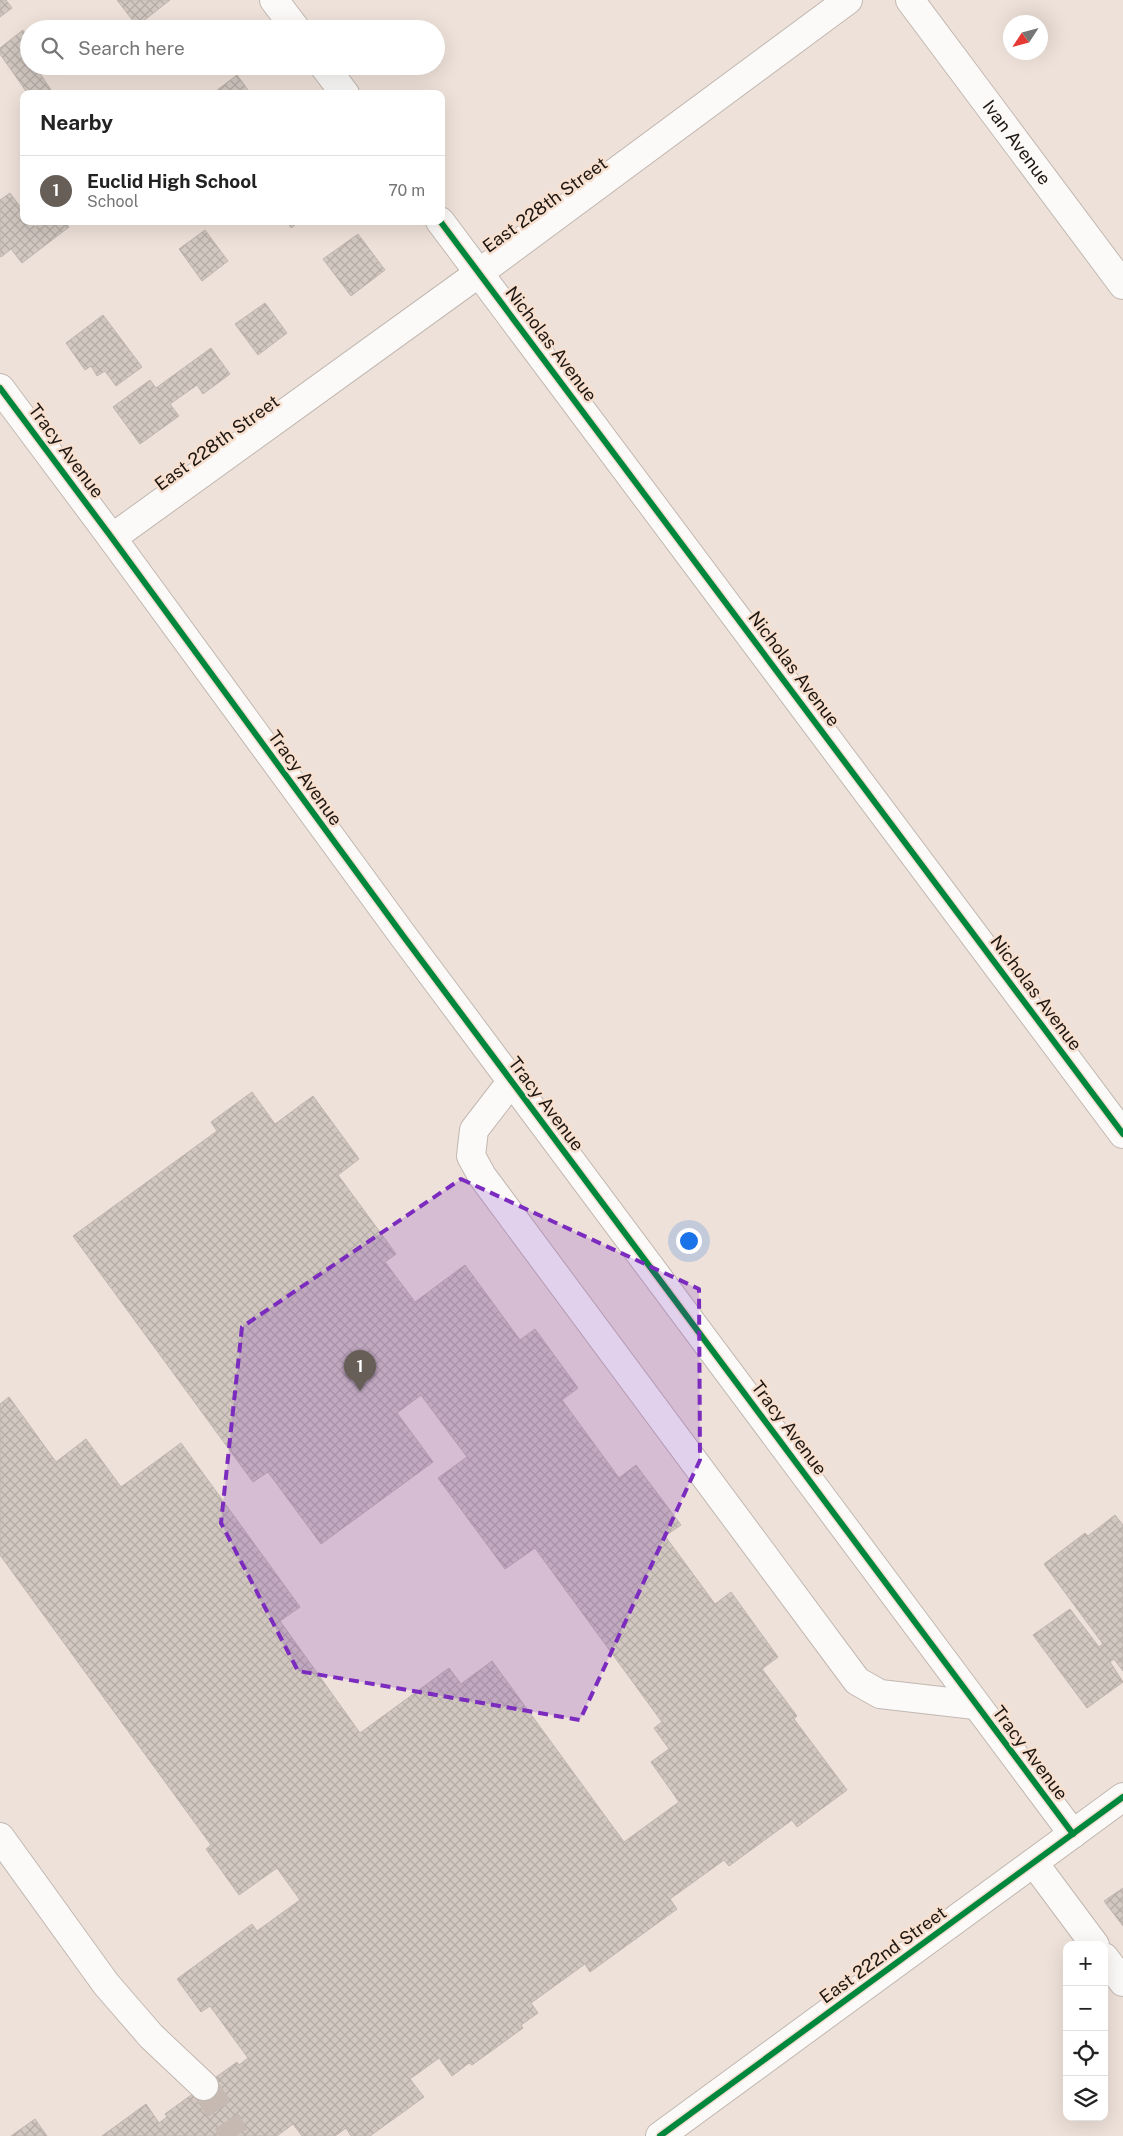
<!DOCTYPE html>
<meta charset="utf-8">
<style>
:root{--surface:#fff;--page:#f2f2f2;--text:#222;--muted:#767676;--line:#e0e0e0;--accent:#675e57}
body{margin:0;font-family:"Public Sans",sans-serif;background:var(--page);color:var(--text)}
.controls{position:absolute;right:15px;bottom:15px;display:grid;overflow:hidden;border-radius:10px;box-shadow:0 5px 20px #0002}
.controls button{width:45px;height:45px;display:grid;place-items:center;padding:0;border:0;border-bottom:1px solid var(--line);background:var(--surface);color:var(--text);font:25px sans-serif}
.compass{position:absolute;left:1003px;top:15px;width:45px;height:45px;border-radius:50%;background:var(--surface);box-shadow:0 5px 20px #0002;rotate:234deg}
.you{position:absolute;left:688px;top:1240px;width:18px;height:18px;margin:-12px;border:4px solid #fff;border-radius:50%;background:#1a73e8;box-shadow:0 0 0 8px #1a73e833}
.badge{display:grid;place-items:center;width:32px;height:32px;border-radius:50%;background:var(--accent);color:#fff;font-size:16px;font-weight:700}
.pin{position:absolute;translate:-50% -41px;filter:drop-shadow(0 1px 2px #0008)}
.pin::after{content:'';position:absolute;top:26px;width:18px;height:15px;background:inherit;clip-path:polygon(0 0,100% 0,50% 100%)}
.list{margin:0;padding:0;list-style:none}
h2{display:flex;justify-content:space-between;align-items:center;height:65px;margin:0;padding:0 20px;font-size:21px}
h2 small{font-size:16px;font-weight:400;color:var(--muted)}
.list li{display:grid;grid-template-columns:32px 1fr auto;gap:15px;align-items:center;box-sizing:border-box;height:70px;padding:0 20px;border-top:1px solid var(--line)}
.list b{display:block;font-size:19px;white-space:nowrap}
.list p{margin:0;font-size:16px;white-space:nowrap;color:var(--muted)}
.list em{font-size:16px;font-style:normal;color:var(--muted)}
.icon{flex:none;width:28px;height:28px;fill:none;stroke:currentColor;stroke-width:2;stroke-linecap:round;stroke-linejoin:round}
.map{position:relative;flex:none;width:1123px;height:2136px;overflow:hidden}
.search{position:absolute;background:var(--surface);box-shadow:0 5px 20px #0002;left:20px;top:20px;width:425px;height:55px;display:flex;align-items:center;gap:12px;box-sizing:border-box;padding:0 18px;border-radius:28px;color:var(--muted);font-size:19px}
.panel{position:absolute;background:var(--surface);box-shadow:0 5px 20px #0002;left:20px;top:90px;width:425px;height:135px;border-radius:10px}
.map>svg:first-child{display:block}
.building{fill:url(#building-cross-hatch);stroke:#c0b6af}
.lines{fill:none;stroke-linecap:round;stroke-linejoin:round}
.minor-tunnel{stroke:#c5b9b1;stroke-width:28;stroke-dasharray:28 14;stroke-linecap:butt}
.minor-casing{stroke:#c1b8b1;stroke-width:30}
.minor{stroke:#fcfaf9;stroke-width:28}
.cycleway-casing{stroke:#f7e0d0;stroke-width:9}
.cycleway{stroke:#00873e;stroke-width:6}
.marked{fill:#7b2cbf;fill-opacity:0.2;stroke:#7b2cbf;stroke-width:4;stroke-dasharray:10 6;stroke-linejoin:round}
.labels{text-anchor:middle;stroke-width:5;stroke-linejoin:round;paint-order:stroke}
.street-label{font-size:18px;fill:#1f1711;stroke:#f7e0d0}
</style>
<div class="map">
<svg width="1123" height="2136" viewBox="0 0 1123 2136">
<defs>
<pattern id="building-cross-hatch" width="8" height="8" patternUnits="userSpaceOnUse" patternTransform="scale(1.25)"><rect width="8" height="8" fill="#d2c8c1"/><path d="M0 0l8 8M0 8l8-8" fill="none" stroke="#b4aba5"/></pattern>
</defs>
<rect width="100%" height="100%" fill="#eee1d9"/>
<g class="building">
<polygon points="0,0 6,0 12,8 0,17"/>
<polygon points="117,0 170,0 137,26"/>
<polygon points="23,30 29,39 29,66 35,66 51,90 46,94 28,94 0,54 0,48"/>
<polygon points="237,75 251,94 212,94"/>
<polygon points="10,193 24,212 24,221 31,221 35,227 44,221 64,221 69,227 22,263 11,249 1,257 0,255 0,200"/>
<polygon points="287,221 300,221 291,228"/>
<polygon points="205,230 228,261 202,281 179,249"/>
<polygon points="358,234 385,270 351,296 323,259"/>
<polygon points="265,303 287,333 258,355 235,324"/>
<polygon points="103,315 142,367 116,386 105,371 97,376 91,366 85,370 66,343"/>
<polygon points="211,348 230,374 203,394 197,385 170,404 179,416 140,444 113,407 150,380 156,388"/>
<polygon points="252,1092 275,1124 313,1096 359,1159 338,1175 396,1254 385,1262 415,1302 465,1265 520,1340 535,1329 578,1388 562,1400 619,1478 636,1465 681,1525 665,1536 715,1604 731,1592 778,1657 762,1669 797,1716 794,1719 847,1790 797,1827 792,1820 729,1866 724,1860 670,1899 677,1909 590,1972 585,1964 531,2003 538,2013 521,2025 523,2028 472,2065 469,2063 452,2076 439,2058 410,2079 424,2097 370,2136 351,2136 346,2128 335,2136 302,2136 293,2124 277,2136 102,2136 146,2104 159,2123 167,2117 165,2114 237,2062 239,2065 248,2058 210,2006 201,2012 177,1979 252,1924 257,1931 300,1900 277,1868 239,1895 206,1849 211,1845 0,1555 0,1404 9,1397 56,1462 86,1439 121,1487 181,1443 300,1607 280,1621 360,1733 449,1668 461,1684 492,1661 624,1842 679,1802 651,1762 669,1749 654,1728 662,1722 535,1548 505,1569 438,1478 467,1457 421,1395 397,1413 433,1462 321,1544 268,1472 253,1482 73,1236 217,1131 211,1122"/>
<polygon points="1115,1515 1123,1525 1123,1671 1114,1659 1110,1662 1123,1682 1087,1708 1033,1635 1070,1609 1099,1647 1103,1644 1044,1564 1085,1533 1088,1536"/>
<polygon points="1123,1888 1123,1926 1104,1901"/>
<polygon points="35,2119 47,2136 11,2136"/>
</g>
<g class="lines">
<polyline class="minor-tunnel" points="204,2086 228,2123 235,2136"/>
<defs>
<g id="minor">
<polyline points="274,0 296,29"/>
<path id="s1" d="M 910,0 L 1123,285"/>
<polyline points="324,66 345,94"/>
<polyline points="440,221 1123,1134"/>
<polyline points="0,388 112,538 404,937 1073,1834"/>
<polyline points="112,538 479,273 848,0"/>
<polyline points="511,1082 474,1130 471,1156 482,1176 857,1681 880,1694 975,1705"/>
<polyline points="0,1837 106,1984 151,2036 204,2086"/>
<polyline points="1034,1863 1095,1945"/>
<polyline points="1104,1957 1123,1982"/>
<polyline points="660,2136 1123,1797"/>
</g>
</defs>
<use href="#minor" class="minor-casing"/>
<use href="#minor" class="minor"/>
<defs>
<g id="cycleway">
<polyline points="440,221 1123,1134"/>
<polyline points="0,388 112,538 404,937 1073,1834"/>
<polyline points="660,2136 1123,1797"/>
</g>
</defs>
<use href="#cycleway" class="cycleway-casing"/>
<use href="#cycleway" class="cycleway"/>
</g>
<path class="marked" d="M 461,1179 L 699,1289 L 700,1460 L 580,1720 L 298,1671 L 221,1523 L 242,1327 Z"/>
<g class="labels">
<g class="street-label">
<text dy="6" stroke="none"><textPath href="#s1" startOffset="178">Ivan Avenue</textPath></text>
<text transform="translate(545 205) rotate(-36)" y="6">East 228th Street</text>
<text transform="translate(551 344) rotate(53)" y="6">Nicholas Avenue</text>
<text transform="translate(217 443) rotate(-36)" y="6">East 228th Street</text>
<text transform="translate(66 451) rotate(53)" y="6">Tracy Avenue</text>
<text transform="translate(794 669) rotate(53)" y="6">Nicholas Avenue</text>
<text transform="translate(305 778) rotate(54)" y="6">Tracy Avenue</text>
<text transform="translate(1036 993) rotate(53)" y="6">Nicholas Avenue</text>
<text transform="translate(546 1104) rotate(53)" y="6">Tracy Avenue</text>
<text transform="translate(789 1428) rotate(53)" y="6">Tracy Avenue</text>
<text transform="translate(1030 1753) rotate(53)" y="6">Tracy Avenue</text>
<text transform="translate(883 1955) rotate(-36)" y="6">East 222nd Street</text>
</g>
</g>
</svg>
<div class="controls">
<button>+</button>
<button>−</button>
<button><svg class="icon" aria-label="locate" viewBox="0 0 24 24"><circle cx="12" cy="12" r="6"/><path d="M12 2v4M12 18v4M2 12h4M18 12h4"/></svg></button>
<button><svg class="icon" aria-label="layers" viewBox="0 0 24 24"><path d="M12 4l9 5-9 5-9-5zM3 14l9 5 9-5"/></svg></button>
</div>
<svg class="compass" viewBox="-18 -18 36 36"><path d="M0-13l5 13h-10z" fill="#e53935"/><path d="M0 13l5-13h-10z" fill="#767676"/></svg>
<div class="you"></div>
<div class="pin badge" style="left:360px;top:1391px">1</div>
<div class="search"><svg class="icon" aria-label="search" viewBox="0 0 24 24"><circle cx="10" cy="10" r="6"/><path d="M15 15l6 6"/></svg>Search here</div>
<section class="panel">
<h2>Nearby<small></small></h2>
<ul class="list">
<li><span class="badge">1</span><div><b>Euclid High School</b><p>School</p></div><em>70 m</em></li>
</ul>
</section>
</div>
